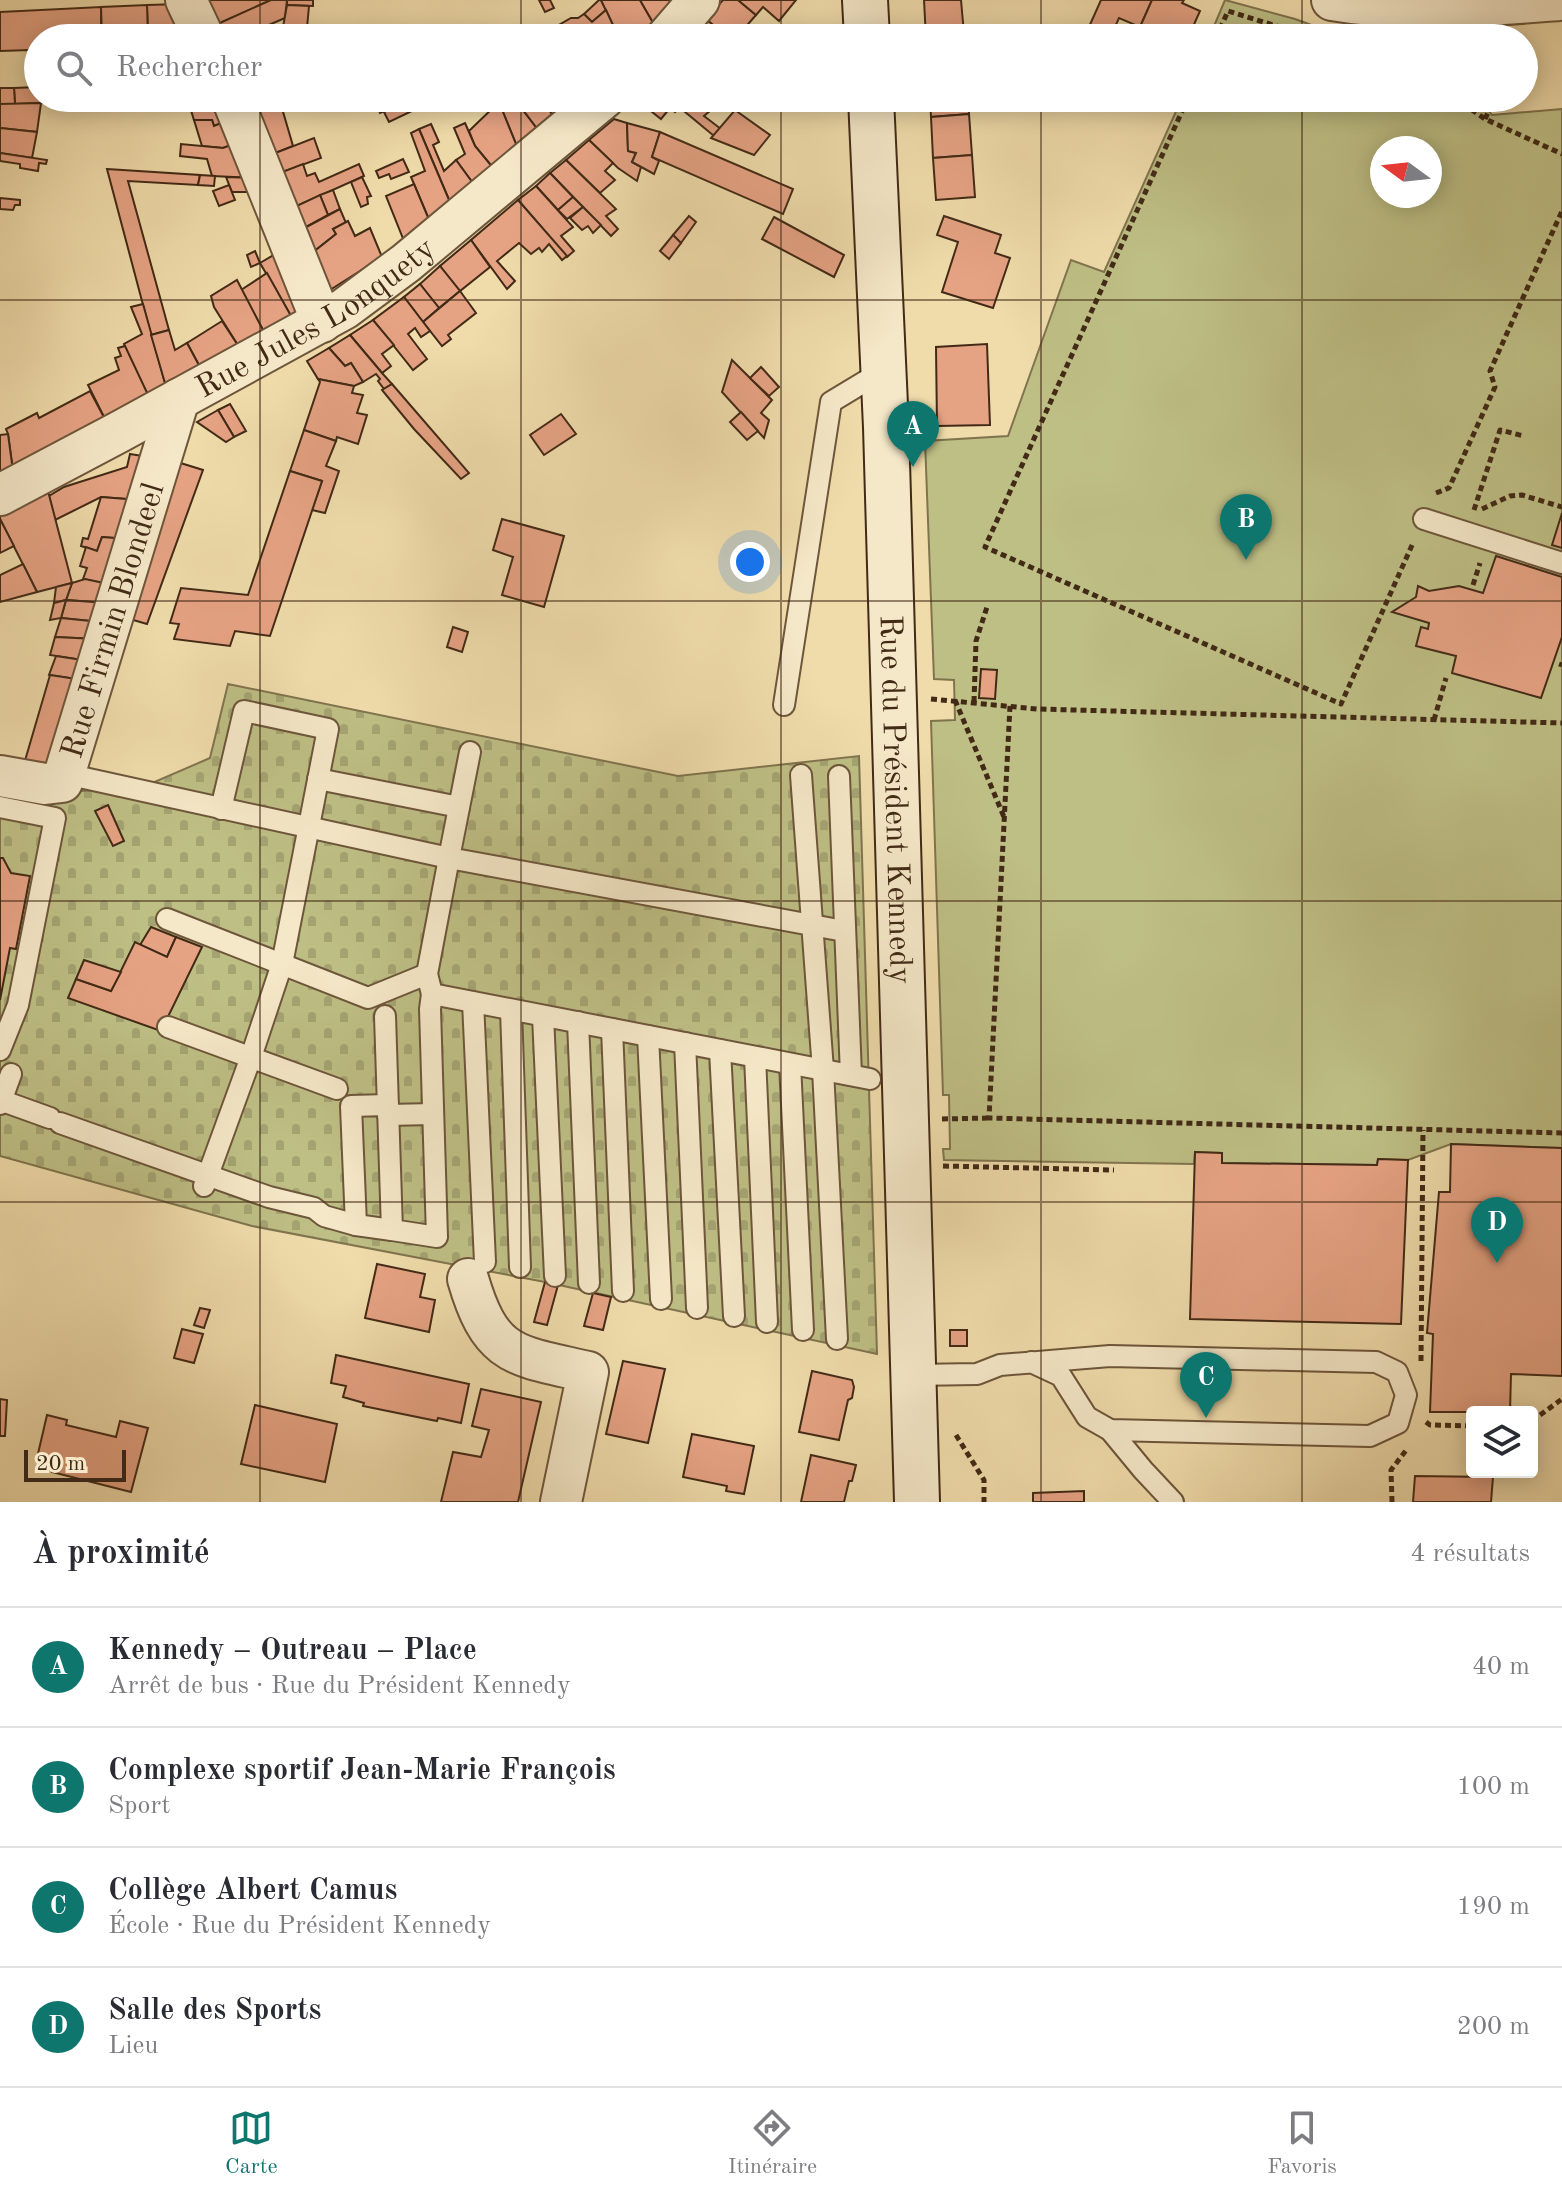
<!DOCTYPE html>
<html lang="fr">
<meta charset="utf-8">
<style>
:root{--surface:#fff;--page:#f2f2f3;--text:#2b2b33;--muted:#7c7c81;--line:#e1e1e2;--accent:#0f766e}
body{margin:0;font-family:"Old Standard TT",serif;background:var(--page);color:var(--text)}
.controls{position:absolute;right:24px;bottom:24px;display:grid;overflow:hidden;border-radius:8px;box-shadow:0 4px 20px #0003}
.controls button{width:72px;height:72px;display:grid;place-items:center;padding:0;border:0;border-bottom:2px solid var(--line);background:var(--surface);color:var(--text);font:40px sans-serif}
.compass{position:absolute;left:1370px;top:136px;width:72px;height:72px;border-radius:50%;background:var(--surface);box-shadow:0 4px 20px #0003;rotate:285deg}
.scale{position:absolute;left:24px;bottom:20px;width:102px;box-sizing:border-box;padding-left:8px;border:4px solid #422a16;border-top:0;font-size:22px;line-height:28px;white-space:nowrap;color:#422a16;-webkit-text-stroke:6px #f5e8c8;paint-order:stroke}
.you{position:absolute;left:750px;top:562px;width:28px;height:28px;margin:-20px;border:6px solid #fff;border-radius:50%;background:#1a73e8;box-shadow:0 0 0 12px #1a73e833}
.badge{display:grid;place-items:center;width:52px;height:52px;border-radius:50%;background:var(--accent);color:#fff;font-size:26px;font-weight:700}
.pin{position:absolute;translate:-50% -66px;filter:drop-shadow(0 2px 4px #0008)}
.pin::after{content:'';position:absolute;top:42px;width:28px;height:24px;background:inherit;clip-path:polygon(0 0,100% 0,50% 100%)}
.list{margin:0;padding:0;list-style:none}
h2{display:flex;justify-content:space-between;align-items:center;height:104px;margin:0;padding:0 32px;font-size:34px}
h2 small{font-size:26px;font-weight:400;color:var(--muted)}
.list li{display:grid;grid-template-columns:52px 1fr auto;gap:24px;align-items:center;box-sizing:border-box;height:120px;padding:0 32px;border-top:2px solid var(--line)}
.list b{display:block;font-size:30px;white-space:nowrap}
.list p{margin:0;font-size:26px;white-space:nowrap;color:var(--muted)}
.list em{font-size:26px;font-style:normal;color:var(--muted)}
.icon{flex:none;width:44px;height:44px;fill:none;stroke:currentColor;stroke-width:2;stroke-linecap:round;stroke-linejoin:round}
.map{position:relative;flex:none;width:1562px;height:1502px;overflow:hidden}
.search{position:absolute;background:var(--surface);box-shadow:0 4px 20px #0003;left:24px;right:24px;top:24px;height:88px;display:flex;align-items:center;gap:20px;box-sizing:border-box;padding:0 28px;border-radius:44px;color:var(--muted);font-size:30px}
.sheet{height:584px;background:var(--surface)}
nav{display:flex;justify-content:space-around;align-items:center;box-sizing:border-box;height:112px;border-top:2px solid var(--line);background:var(--surface);font-size:22px;color:var(--muted)}
nav a{display:grid;justify-items:center;gap:4px}
nav .on{color:var(--accent)}
.map>svg:first-child{display:block}
.cemetery{fill:url(#cemetery-stones);stroke:#80744e;stroke-width:2}
.park{fill:#bebf85;stroke:#80744e;stroke-width:2;fill-rule:evenodd}
.building{fill:#e6a384;stroke:#422a16;stroke-width:2}
.lines{fill:none;stroke-linecap:round;stroke-linejoin:round}
.lane-casing{stroke:#6e563b;stroke-width:24}
.street-casing{stroke:#6e563b;stroke-width:44}
.secondary-casing{stroke:#422a16;stroke-width:48}
.path{stroke:#422a16;stroke-width:5;stroke-dasharray:6 4;stroke-linecap:butt}
.lane{stroke:#f5e8c8;stroke-width:20}
.street{stroke:#f5e8c8;stroke-width:40}
.secondary{stroke:#f5e8c8;stroke-width:44}
.grid{fill:none;stroke:#422a16;stroke-width:2;stroke-opacity:0.55}
.labels{text-anchor:middle;stroke-width:6;stroke-linejoin:round;paint-order:stroke}
.street-label{font-size:32px;fill:#422a16;stroke:#f5e8c8}
</style>
<div class="map">
<svg width="1562" height="1502" viewBox="0 0 1562 1502">
<defs>
<pattern id="cemetery-stones" width="16" height="16" patternUnits="userSpaceOnUse" patternTransform="scale(2)"><rect width="16" height="16" fill="#bebf85"/><path d="M2 7V4a2 2 0 0 1 4 0v3zM10 15v-3a2 2 0 0 1 4 0v3z" fill="#a4a472"/></pattern>
</defs>
<rect width="100%" height="100%" fill="#f0dcab"/>
<filter id="stains"><feTurbulence type="fractalNoise" baseFrequency=".0025" numOctaves="4"/><feColorMatrix values="0 0 0 0 .2 0 0 0 0 .09 0 0 0 0 .02 0 0 0 .5 -.17"/></filter>
<radialGradient id="worn" r=".72"><stop offset=".6" stop-color="#630" stop-opacity="0"/><stop offset="1" stop-color="#630" stop-opacity=".3"/></radialGradient>
<polygon class="cemetery" points="228,684 678,776 859,756 877,1354 545,1282 252,1226 0,1156 0,783 51,793 143,787 210,758"/>
<g class="park">
<polygon points="1225,0 1295,19 1347,38 1209,38"/>
<path d="M 1182,98 L 1473,98 L 1484,104 L 1492,115 L 1562,109 L 1562,1148 L 1451,1144 L 1408,1160 L 1378,1159 L 1377,1165 L 1222,1163 L 1221,1153 L 1195,1152 L 1194,1164 L 944,1160 L 943,1149 L 950,1149 L 949,1095 L 943,1095 L 931,721 L 955,720 L 954,680 L 934,679 L 925,441 L 1008,436 L 1071,260 L 1104,272 ZM 1382,148 L 1430,148 L 1430,196 L 1382,196 Z"/>
</g>
<g class="building">
<polygon points="199,0 271,0 211,27"/>
<polygon points="271,0 287,0 285,18 257,30 260,38 217,38 211,27"/>
<polygon points="287,0 313,0 313,6 287,5"/>
<polygon points="539,0 550,0 554,8 545,12"/>
<polygon points="599,0 601,0 606,10 592,22 584,14"/>
<polygon points="601,0 640,0 655,26 643,38 619,38"/>
<polygon points="640,0 669,0 673,7 655,26"/>
<polygon points="723,0 738,0 756,15 736,38 728,38 706,19"/>
<polygon points="738,0 796,0 779,21 763,7 756,15"/>
<polygon points="924,0 961,0 964,34 926,38"/>
<polygon points="1101,0 1152,0 1140,27 1119,18 1110,38 1101,34 1099,38 1084,38"/>
<polygon points="1152,0 1184,0 1182,3 1200,11 1188,38 1163,38 1140,27"/>
<polygon points="181,4 185,37 148,38 147,5"/>
<polygon points="147,5 148,38 102,38 101,7"/>
<polygon points="287,5 309,6 307,28 283,27"/>
<polygon points="101,7 101,26 83,26 83,38 38,38 38,70 31,70 30,50 0,51 0,12"/>
<polygon points="606,10 619,38 556,38 552,29 571,18 578,18 584,14 592,22"/>
<polygon points="706,19 728,38 690,38"/>
<polygon points="319,28 338,29 337,38 318,38"/>
<polygon points="750,28 767,38 742,38"/>
<polygon points="346,29 378,30 382,38 350,38"/>
<polygon points="469,32 498,32 499,38 472,38"/>
<polygon points="38,87 38,98 43,98 43,103 15,104 14,88"/>
<polygon points="0,88 14,88 15,104 0,104"/>
<rect x="53" y="98" width="26" height="4"/>
<polygon points="187,98 226,98 234,118 214,126 212,120 194,120"/>
<polygon points="279,98 293,146 265,157 250,108"/>
<polygon points="374,98 407,98 408,101 380,113"/>
<polygon points="497,98 519,98 522,104 520,106 539,131 518,149"/>
<polygon points="519,98 543,98 554,118 539,131 520,106 522,104"/>
<polygon points="543,98 571,98 573,102 554,118"/>
<polygon points="639,98 707,98 702,103 711,110 704,116 721,129 714,136 679,107 675,112 670,108 661,119 637,100"/>
<polygon points="930,98 968,98 969,114 931,117"/>
<polygon points="408,101 412,111 389,122 384,112"/>
<polygon points="499,102 518,149 494,169 475,146 469,131"/>
<polygon points="41,103 37,132 0,128 0,104"/>
<polygon points="735,110 770,135 754,155 711,138"/>
<polygon points="969,114 972,155 933,158 931,117"/>
<polygon points="234,118 242,141 223,148 202,146 194,120 212,120 214,126"/>
<polygon points="614,119 627,123 628,151 636,153 632,162 641,167 637,181 618,168 589,140"/>
<polygon points="465,123 475,146 494,169 475,186 456,160 465,154 454,128"/>
<polygon points="627,123 660,132 652,157 659,161 654,174 632,162 636,153 628,151"/>
<polygon points="431,124 439,142 433,145 444,171 456,160 475,186 452,207 419,129"/>
<polygon points="0,128 37,132 32,158 0,153"/>
<polygon points="419,129 452,207 430,222 411,177 425,171 411,133"/>
<polygon points="660,132 793,189 783,214 652,157"/>
<polygon points="314,138 321,158 272,176 265,157"/>
<polygon points="589,140 613,163 605,171 615,180 600,193 566,160"/>
<polygon points="242,141 255,178 212,176 207,159 180,156 181,144 223,148"/>
<polygon points="0,153 47,160 46,164 39,163 38,171 20,168 20,164 0,161"/>
<polygon points="972,155 975,197 936,200 933,158"/>
<polygon points="403,159 409,172 391,179 389,174 379,178 376,171"/>
<polygon points="566,160 616,209 606,216 618,229 611,236 550,173"/>
<polygon points="303,164 307,176 315,173 319,182 359,164 364,176 286,211 272,176"/>
<polygon points="107,169 200,175 198,185 128,181 169,330 151,335"/>
<polygon points="550,173 573,197 558,210 536,186"/>
<polygon points="200,175 215,176 214,186 198,185"/>
<polygon points="226,177 253,178 253,192 232,192"/>
<polygon points="362,177 371,196 367,197 368,204 361,207 351,182"/>
<polygon points="414,184 430,222 404,241 386,196"/>
<polygon points="229,185 235,200 219,206 213,191"/>
<polygon points="536,186 573,227 561,236 574,251 567,257 518,200"/>
<polygon points="333,190 340,209 328,215 320,195"/>
<polygon points="320,195 328,215 297,232 288,210"/>
<polygon points="573,197 583,207 567,219 558,210"/>
<polygon points="0,198 20,200 20,205 15,205 13,210 0,209"/>
<polygon points="518,200 567,256 562,260 549,244 542,252 539,248 531,254 519,243 497,261 515,281 507,289 471,240"/>
<polygon points="583,207 601,225 593,233 588,226 582,230 570,218"/>
<polygon points="340,209 346,223 333,229 336,234 307,257 297,232"/>
<polygon points="689,216 696,222 681,243 673,235"/>
<polygon points="944,216 1001,235 995,253 1010,258 993,308 942,292 958,242 937,235"/>
<polygon points="774,217 844,255 834,277 762,239"/>
<polygon points="348,221 355,236 370,228 382,257 330,290 307,257 336,234 333,229"/>
<polygon points="673,235 681,243 669,259 660,251"/>
<polygon points="471,240 490,267 460,291 440,266"/>
<polygon points="255,251 260,263 251,267 247,255"/>
<polygon points="277,253 305,308 291,316 260,263"/>
<polygon points="440,266 460,291 439,308 420,284"/>
<polygon points="267,273 291,316 264,332 241,290"/>
<polygon points="237,280 264,332 239,347 214,307 211,296"/>
<polygon points="420,284 439,308 423,322 404,297"/>
<polygon points="460,291 476,313 448,335 451,339 442,346 423,322"/>
<polygon points="404,297 430,331 421,337 415,328 408,334 427,359 413,370 373,320"/>
<polygon points="143,304 167,390 150,399 132,364 124,344 142,334 131,307"/>
<polygon points="373,320 394,345 382,354 391,366 382,373 350,335"/>
<polygon points="222,321 239,347 201,369 187,343"/>
<polygon points="169,330 175,350 187,343 201,369 167,390 151,335"/>
<polygon points="350,335 382,373 392,384 384,389 378,381 380,379 376,374 363,382 351,363 345,366 329,348"/>
<polygon points="987,344 990,425 937,426 936,347"/>
<polygon points="125,346 150,399 107,423 88,385 119,370 115,358 121,356 118,348"/>
<polygon points="329,348 345,366 351,363 363,382 354,386 318,379 307,361"/>
<polygon points="732,360 772,400 761,413 769,420 764,438 722,392"/>
<polygon points="761,367 779,387 769,396 750,378"/>
<polygon points="318,379 354,386 352,393 363,395 357,413 367,415 358,444 337,437 336,441 304,430 320,382"/>
<polygon points="392,384 469,473 461,479 414,429 382,390"/>
<polygon points="90,391 107,423 13,471 8,434 6,429 37,413 39,418"/>
<polygon points="230,404 246,431 234,437 218,410"/>
<polygon points="218,410 234,437 226,442 197,422"/>
<polygon points="741,412 758,431 747,440 730,422"/>
<polygon points="561,414 576,434 544,455 530,435"/>
<polygon points="304,430 336,441 326,466 339,471 325,513 312,510 322,481 290,471"/>
<polygon points="8,434 13,471 0,478 0,435"/>
<polygon points="130,454 149,457 139,500 101,497 55,520 49,496 64,487 127,467"/>
<polygon points="174,461 203,470 147,624 123,617"/>
<polygon points="290,471 322,481 270,636 235,631 230,646 174,639 179,624 170,623 181,588 248,595"/>
<polygon points="48,491 72,583 37,592 0,519 0,514"/>
<polygon points="101,497 139,500 127,539 102,537 97,551 81,546 83,538 88,539"/>
<polygon points="1562,513 1562,548 1552,545"/>
<polygon points="0,519 14,546 0,553"/>
<polygon points="502,519 564,536 544,607 502,595 513,557 493,550"/>
<polygon points="102,537 127,539 113,585 83,579 87,568 80,566 86,547 97,551"/>
<polygon points="1496,556 1562,577 1562,637 1541,698 1452,673 1456,656 1416,646 1421,627 1428,629 1429,623 1392,612 1416,597 1418,586 1429,591 1459,586 1483,593"/>
<polygon points="23,564 37,592 0,602 0,575"/>
<polygon points="85,579 113,585 107,603 66,600 72,583"/>
<polygon points="72,583 66,600 54,603 56,587"/>
<polygon points="66,600 107,603 101,622 61,618"/>
<polygon points="66,600 61,618 50,620 54,603"/>
<polygon points="61,618 101,622 96,639 55,637"/>
<polygon points="453,627 468,632 462,652 447,647"/>
<polygon points="55,637 96,639 89,661 50,655"/>
<polygon points="56,656 89,661 83,680 49,675"/>
<polygon points="981,669 997,670 995,699 979,698"/>
<polygon points="50,675 83,680 47,769 24,764"/>
<polygon points="108,805 124,841 113,846 95,811"/>
<polygon points="0,858 3,858 11,873 30,876 16,949 10,948 0,1000"/>
<polygon points="151,927 176,937 167,957 140,945"/>
<polygon points="176,937 202,947 161,1031 68,998 76,979 111,991 135,942 167,957"/>
<polygon points="84,960 121,972 111,991 76,979"/>
<polygon points="1451,1144 1562,1148 1562,1376 1511,1374 1510,1412 1430,1412 1433,1334 1427,1333 1439,1192 1450,1192"/>
<polygon points="1195,1152 1222,1153 1222,1163 1377,1165 1378,1159 1408,1160 1401,1324 1190,1319"/>
<polygon points="377,1264 425,1274 420,1297 435,1300 429,1332 365,1318"/>
<polygon points="545,1282 558,1285 547,1325 534,1322"/>
<polygon points="593,1293 611,1297 603,1330 584,1326"/>
<polygon points="200,1308 210,1310 204,1328 194,1325"/>
<polygon points="182,1329 203,1334 194,1363 174,1358"/>
<rect x="950" y="1330" width="17" height="16"/>
<polygon points="336,1355 469,1384 461,1423 438,1418 437,1421 363,1406 364,1403 343,1397 346,1386 331,1383"/>
<polygon points="623,1361 665,1369 648,1443 606,1434"/>
<polygon points="812,1371 852,1380 854,1387 852,1398 848,1400 839,1440 799,1432"/>
<polygon points="481,1389 541,1402 518,1502 441,1502 453,1452 481,1457 489,1430 472,1426"/>
<polygon points="0,1399 7,1400 5,1436 0,1436"/>
<polygon points="255,1405 337,1424 325,1482 241,1464"/>
<polygon points="47,1415 67,1420 66,1425 116,1437 120,1421 148,1428 131,1492 52,1472 54,1462 37,1458"/>
<polygon points="692,1434 754,1446 744,1494 726,1491 727,1486 683,1477"/>
<polygon points="811,1455 856,1465 852,1481 849,1481 844,1502 801,1502"/>
<polygon points="1415,1476 1493,1477 1491,1502 1413,1502"/>
<polygon points="1084,1491 1084,1502 1033,1502 1033,1493"/>
</g>
<g class="lines">
<defs>
<g id="lane">
<polyline points="1424,519 1562,563"/>
<polyline points="784,705 831,402 884,370"/>
<polyline points="470,752 449,858 844,931"/>
<polyline points="66,774 449,858 427,974 432,994 870,1079"/>
<polyline points="801,775 823,1070 837,1339"/>
<polyline points="839,776 851,1075"/>
<polyline points="318,779 459,807"/>
<polyline points="0,807 55,818 18,1005 0,1050"/>
<polyline points="167,919 368,998 427,974"/>
<polyline points="473,1002 485,1262"/>
<polyline points="511,1010 520,1267"/>
<polyline points="385,1016 392,1230 437,1237 430,1009 432,994"/>
<polyline points="543,1016 555,1276"/>
<polyline points="578,1022 589,1283"/>
<polyline points="168,1027 337,1089"/>
<polyline points="612,1029 623,1291"/>
<polyline points="648,1036 661,1299"/>
<polyline points="685,1043 697,1308"/>
<polyline points="720,1050 734,1316"/>
<polyline points="755,1057 767,1322"/>
<polyline points="790,1064 803,1330"/>
<polyline points="0,1100 50,1118"/>
<polyline points="0,1104 11,1074"/>
<polyline points="388,1105 351,1106 356,1225 392,1230"/>
<polyline points="388,1115 433,1114"/>
<polyline points="60,1123 269,1197 314,1208 324,1216 356,1225"/>
<polyline points="204,1186 251,1057 282,964 328,729 244,711 221,809"/>
<polyline points="913,1375 977,1374 1000,1365 1110,1356 1376,1362 1397,1372 1406,1395 1398,1423 1370,1436 1110,1430 1087,1417 1061,1376 1031,1362"/>
<polyline points="1110,1430 1143,1470 1173,1502"/>
</g>
<g id="street">
<polyline points="186,0 204,38"/>
<path d="M 1332,0 C 1407,13 1483,6 1559,0"/>
<polyline points="666,38 699,0"/>
<polyline points="232,98 322,322"/>
<path id="s1" d="M 0,495 L 119,432 L 344,309 L 406,263 L 604,98"/>
<path id="s2" d="M 0,776 L 45,784 L 62,782 L 179,399"/>
<path d="M 468,1279 C 491,1358 515,1355 588,1372 L 561,1502"/>
</g>
<g id="secondary">
<polyline points="865,0 867,38"/>
<path id="s3" d="M 871,98 L 886,427 L 917,1502"/>
</g>
</defs>
<use href="#lane" class="lane-casing"/>
<use href="#street" class="street-casing"/>
<use href="#secondary" class="secondary-casing"/>
<g class="path">
<polyline points="1216,38 1228,11 1315,38"/>
<polyline points="1188,98 985,547 1341,704 1413,543"/>
<polyline points="1455,98 1485,119 1562,154"/>
<polyline points="1485,119 1495,98"/>
<polyline points="1436,493 1449,488 1495,387 1490,371 1562,211"/>
<polyline points="1482,509 1510,496 1522,495 1562,507"/>
<polyline points="1474,510 1500,430 1524,436"/>
<polyline points="1473,585 1480,563"/>
<polyline points="1559,664 1562,665"/>
<polyline points="931,699 1037,709 1562,723"/>
<polyline points="955,700 1004,817"/>
<polyline points="974,702 976,641 987,607"/>
<polyline points="1010,706 989,1118 1562,1133"/>
<polyline points="1434,720 1446,678"/>
<polyline points="942,1119 989,1118"/>
<polyline points="943,1166 1114,1170"/>
<polyline points="1421,1361 1423,1130"/>
<polyline points="1532,1421 1562,1399"/>
<polyline points="1426,1422 1430,1425 1472,1426"/>
<polyline points="956,1435 984,1480 984,1502"/>
<polyline points="1392,1502 1391,1470 1407,1449"/>
</g>
<use href="#lane" class="lane"/>
<use href="#street" class="street"/>
<use href="#secondary" class="secondary"/>
</g>
<path class="grid" d="M 260,0 L 260,38M 521,0 L 521,38M 781,0 L 781,38M 1041,0 L 1041,38M 1302,0 L 1302,38M 260,98 L 260,1502M 521,98 L 521,1502M 781,98 L 781,1502M 1041,98 L 1041,1502M 1302,98 L 1302,1502M 0,300 L 1562,300M 0,601 L 1562,601M 0,901 L 1562,901M 0,1202 L 1562,1202"/>
<g class="labels">
<g class="street-label">
<text dy="11" stroke="none"><textPath href="#s1" startOffset="362">Rue Jules Lonquety</textPath></text>
<text dy="11" stroke="none"><textPath href="#s2" startOffset="232">Rue Firmin Blondeel</textPath></text>
<text dy="11" stroke="none"><textPath href="#s3" startOffset="702">Rue du Président Kennedy</textPath></text>
</g>
</g>
<rect width="100%" height="100%" filter="url(#stains)"/>
<rect width="100%" height="100%" fill="url(#worn)"/>
</svg>
<div class="controls">
<button><svg class="icon" aria-label="layers" viewBox="0 0 24 24"><path d="M12 4l9 5-9 5-9-5zM3 14l9 5 9-5"/></svg></button>
</div>
<svg class="compass" viewBox="-18 -18 36 36"><path d="M0-13l5 13h-10z" fill="#e53935"/><path d="M0 13l5-13h-10z" fill="#7c7c81"/></svg>
<div class="scale">20 m</div>
<div class="you"></div>
<div class="pin badge" style="left:913px;top:467px">A</div>
<div class="pin badge" style="left:1246px;top:560px">B</div>
<div class="pin badge" style="left:1206px;top:1418px">C</div>
<div class="pin badge" style="left:1497px;top:1263px">D</div>
<div class="search"><svg class="icon" aria-label="search" viewBox="0 0 24 24"><circle cx="10" cy="10" r="6"/><path d="M15 15l6 6"/></svg>Rechercher</div>
</div>
<section class="sheet">
<h2>À proximité<small>4 résultats</small></h2>
<ul class="list">
<li><span class="badge">A</span><div><b>Kennedy – Outreau – Place</b><p>Arrêt de bus · Rue du Président Kennedy</p></div><em>40 m</em></li>
<li><span class="badge">B</span><div><b>Complexe sportif Jean-Marie François</b><p>Sport</p></div><em>100 m</em></li>
<li><span class="badge">C</span><div><b>Collège Albert Camus</b><p>École · Rue du Président Kennedy</p></div><em>190 m</em></li>
<li><span class="badge">D</span><div><b>Salle des Sports</b><p>Lieu</p></div><em>200 m</em></li>
</ul>
</section>
<nav>
<a class="on"><svg class="icon" aria-label="map" viewBox="0 0 24 24"><path d="M3 6l6-2 6 2 6-2v14l-6 2-6-2-6 2zM9 4v14M15 6v14"/></svg>Carte</a>
<a><svg class="icon" aria-label="directions" viewBox="0 0 24 24"><path d="M12 3l9 9-9 9-9-9zM9 14v-3h6M13 9l2 2-2 2"/></svg>Itinéraire</a>
<a><svg class="icon" aria-label="saved" viewBox="0 0 24 24"><path d="M7 4h10v16l-5-4-5 4z"/></svg>Favoris</a>
</nav>
